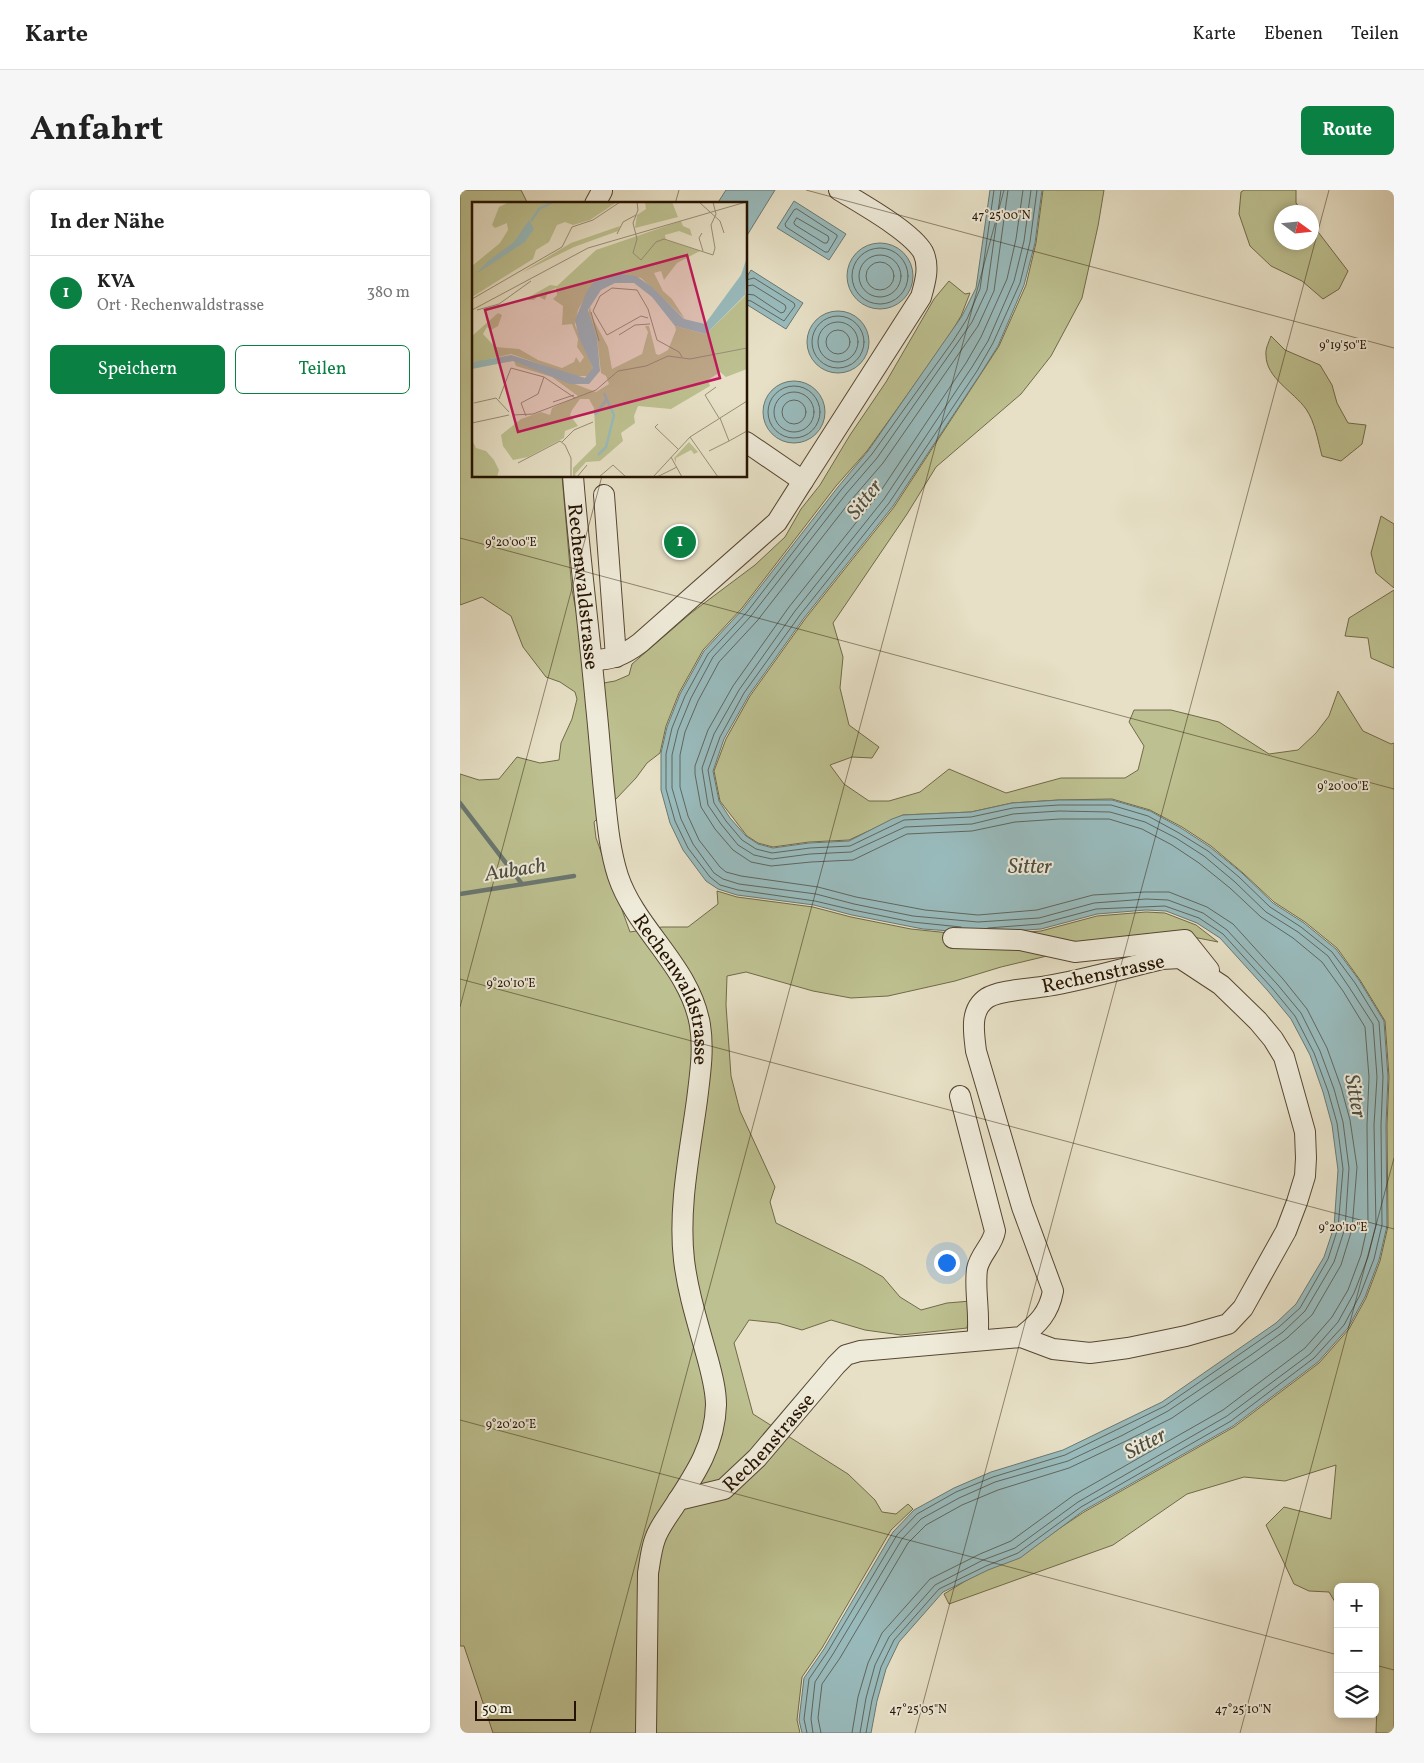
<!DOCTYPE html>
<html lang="de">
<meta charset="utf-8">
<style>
:root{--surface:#fff;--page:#f6f6f6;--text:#222;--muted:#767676;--line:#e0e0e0;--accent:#0b8043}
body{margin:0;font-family:Vollkorn,serif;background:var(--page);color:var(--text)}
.controls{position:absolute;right:15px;bottom:15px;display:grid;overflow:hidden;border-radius:8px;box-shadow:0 2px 8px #0003}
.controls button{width:45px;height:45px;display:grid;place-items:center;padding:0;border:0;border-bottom:1px solid var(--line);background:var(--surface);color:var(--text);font:25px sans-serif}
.compass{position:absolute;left:814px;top:15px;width:45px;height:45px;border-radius:50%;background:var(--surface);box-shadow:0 2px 8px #0003;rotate:105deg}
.scale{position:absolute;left:15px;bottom:12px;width:101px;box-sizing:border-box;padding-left:5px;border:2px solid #251300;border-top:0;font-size:14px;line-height:18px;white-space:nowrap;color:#251300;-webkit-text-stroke:4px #efebda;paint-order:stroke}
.you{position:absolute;left:486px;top:1072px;width:18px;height:18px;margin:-12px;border:4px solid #fff;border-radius:50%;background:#1a73e8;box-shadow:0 0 0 8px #1a73e833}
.badge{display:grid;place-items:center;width:32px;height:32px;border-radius:50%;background:var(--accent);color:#fff;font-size:16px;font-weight:700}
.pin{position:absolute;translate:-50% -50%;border:2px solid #fff;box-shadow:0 1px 5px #0006}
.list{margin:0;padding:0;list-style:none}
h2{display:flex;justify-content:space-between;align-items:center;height:65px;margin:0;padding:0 20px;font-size:21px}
h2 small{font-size:16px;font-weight:400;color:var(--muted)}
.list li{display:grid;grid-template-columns:32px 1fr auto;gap:15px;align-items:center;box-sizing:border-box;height:75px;padding:0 20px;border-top:1px solid var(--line)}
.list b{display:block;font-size:19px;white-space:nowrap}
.list p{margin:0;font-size:16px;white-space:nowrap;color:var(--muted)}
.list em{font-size:16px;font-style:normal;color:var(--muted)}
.actions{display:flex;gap:10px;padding:15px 20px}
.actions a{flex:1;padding:11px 0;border:1px solid var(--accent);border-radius:8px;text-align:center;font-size:18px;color:var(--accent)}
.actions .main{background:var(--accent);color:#fff}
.icon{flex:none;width:28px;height:28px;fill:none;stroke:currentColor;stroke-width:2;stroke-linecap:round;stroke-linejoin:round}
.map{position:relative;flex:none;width:934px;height:1543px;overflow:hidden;border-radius:8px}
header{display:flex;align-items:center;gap:30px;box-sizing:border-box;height:70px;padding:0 25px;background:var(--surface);border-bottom:1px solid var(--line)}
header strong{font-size:24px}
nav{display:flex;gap:28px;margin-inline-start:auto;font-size:18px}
.intro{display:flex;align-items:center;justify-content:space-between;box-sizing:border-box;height:120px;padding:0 30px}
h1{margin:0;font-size:35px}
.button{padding:12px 22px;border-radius:8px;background:var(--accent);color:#fff;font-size:18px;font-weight:700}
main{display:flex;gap:30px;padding:0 30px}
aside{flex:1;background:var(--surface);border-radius:8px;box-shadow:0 2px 8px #0003}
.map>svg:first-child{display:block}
.green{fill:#bdc090;stroke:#716a48}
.water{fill:#99bbbd;stroke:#6b7871}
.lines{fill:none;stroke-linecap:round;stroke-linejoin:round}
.shore{stroke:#5f675e;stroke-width:1}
.stream{stroke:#6b7871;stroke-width:4.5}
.minor-casing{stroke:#564632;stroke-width:22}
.minor{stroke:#efebda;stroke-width:20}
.ticks{fill:none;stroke:#251300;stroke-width:1;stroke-opacity:0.45}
.labels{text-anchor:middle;stroke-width:4;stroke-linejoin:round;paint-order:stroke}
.street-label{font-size:20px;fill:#251300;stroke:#efebda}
.water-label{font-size:21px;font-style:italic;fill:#4e4e42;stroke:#efebda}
.inset-river{fill:none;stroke:#99bbbd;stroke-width:2.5}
.inset-road{fill:none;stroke:#998e77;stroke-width:1}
.view{fill:#c2185b;fill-opacity:0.15;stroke:#c2185b;stroke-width:2.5}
.inset-edge{fill:none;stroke:#251300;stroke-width:2.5}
.ticks-label{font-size:12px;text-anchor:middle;fill:#251300;stroke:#efebda;stroke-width:4;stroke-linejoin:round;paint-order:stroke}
</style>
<header>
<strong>Karte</strong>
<nav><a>Karte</a><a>Ebenen</a><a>Teilen</a></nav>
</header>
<div class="intro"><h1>Anfahrt</h1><a class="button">Route</a></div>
<main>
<aside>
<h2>In der Nähe<small></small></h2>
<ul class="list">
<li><span class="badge">1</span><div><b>KVA</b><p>Ort · Rechenwaldstrasse</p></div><em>380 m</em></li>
</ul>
<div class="actions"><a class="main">Speichern</a><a>Teilen</a></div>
</aside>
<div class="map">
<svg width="934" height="1543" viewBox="0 0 934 1543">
<rect width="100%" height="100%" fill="#e7e0c6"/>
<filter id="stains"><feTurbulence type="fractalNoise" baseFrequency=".004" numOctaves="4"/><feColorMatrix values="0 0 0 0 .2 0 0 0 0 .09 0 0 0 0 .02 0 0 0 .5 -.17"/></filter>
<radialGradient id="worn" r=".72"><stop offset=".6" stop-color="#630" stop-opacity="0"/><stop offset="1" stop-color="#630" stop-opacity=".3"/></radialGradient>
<g class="green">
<polygon points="0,0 61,0 68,14 14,14 14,286 102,286 112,400 119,436 138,494 155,491 169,485 172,474 231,423 295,375 325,347 341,319 360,295 390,245 426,192 474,109 489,91 505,104 510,103 501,126 488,148 407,261 376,296 282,418 243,460 219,503 206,536 200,563 187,573 176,588 134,632 136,648 170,742 202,737 228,737 258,714 257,701 277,707 353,717 391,727 451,739 518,746 581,741 637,726 686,722 705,723 736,735 758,752 728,746 637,754 541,777 495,791 428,806 391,808 353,801 286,782 267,786 266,815 271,886 280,921 315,997 310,1012 316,1033 402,1075 423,1087 440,1107 461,1120 487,1113 511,1111 507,1138 441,1145 405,1140 371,1130 342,1140 318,1133 289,1130 274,1153 293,1224 388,1284 415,1310 422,1322 436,1324 448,1314 453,1319 431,1340 362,1458 342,1487 337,1530 340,1543 33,1543 4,1456 0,1456 0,584 19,590 39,589 57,567 80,573 99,570 101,553 112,529 117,509 115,502 100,492 86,487 63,457 51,426 22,407 0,415"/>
<polygon points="583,0 644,0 638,36 622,108 591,166 561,204 476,277 447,324 373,433 383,467 380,498 389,535 419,557 412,568 392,567 370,575 384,594 409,611 429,611 460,602 489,579 546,603 601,588 665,588 678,580 684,556 669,532 674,520 711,520 759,532 809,564 838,560 856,543 869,526 878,501 903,541 931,554 934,553 934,1543 916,1543 917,1513 915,1506 915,1397 878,1397 878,1417 869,1402 849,1401 834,1394 806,1335 824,1317 871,1329 876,1275 825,1291 784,1287 727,1304 653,1355 489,1414 484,1404 525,1379 573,1356 624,1322 774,1237 859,1173 889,1139 906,1108 920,1071 928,1036 927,935 929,887 925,831 900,790 877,758 845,732 814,712 783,683 751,656 722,637 690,620 652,609 599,610 552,613 511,622 443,625 389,650 349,652 313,657 298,653 287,646 260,611 254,581 266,549 290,506 345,429 434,317 539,156 566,95 576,53"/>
<polygon points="784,0 836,0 836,13 843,22 822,22 822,52 852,52 852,34 888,81 879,99 863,109 842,91 811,76 790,56 779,24 781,2"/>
<path d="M 811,146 L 825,160 L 860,175 L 872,195 L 877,213 L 888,233 L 906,235 L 902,254 L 881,271 L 862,266 C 858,251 855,232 846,219 C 833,201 806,188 806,165 C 805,159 809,152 811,146 Z"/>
<polygon points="921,326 934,334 934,398 916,383 911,363"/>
<polygon points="934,400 934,478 911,468 908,448 885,446 889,428"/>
</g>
<g class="water">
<polygon points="266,0 315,0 286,47 286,14 257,14"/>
<polygon points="530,0 582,0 575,53 564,95 538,156 521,183 433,316 344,428 289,505 264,549 253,581 259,611 270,628 286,646 298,654 313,658 349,653 389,651 432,629 443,625 511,622 552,613 599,610 652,610 690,621 721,638 750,657 782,683 813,713 844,733 876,759 899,790 924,831 928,887 926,935 927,1036 919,1070 905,1107 888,1138 858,1172 773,1236 623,1321 560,1368 528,1380 483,1402 439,1452 426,1479 417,1511 411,1543 342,1543 339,1530 344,1488 364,1459 433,1342 454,1320 494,1298 531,1282 603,1260 702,1212 816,1133 836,1114 864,1067 874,1037 878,980 872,935 863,902 850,865 831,829 808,801 760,748 737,733 706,721 686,720 637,724 581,739 518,743 463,739 392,725 354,715 277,705 258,699 246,691 223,660 210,633 201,600 201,563 207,537 220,504 244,461 283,419 378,297 408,261 502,126 516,98"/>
<polygon points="334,11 386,44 369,70 317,38"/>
<circle cx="420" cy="86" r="33"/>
<polygon points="291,80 343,113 326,139 286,114 286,88"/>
<circle cx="378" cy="152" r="31"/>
<circle cx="334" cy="222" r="31"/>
</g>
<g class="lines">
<g class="shore">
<polygon points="337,19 377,45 377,47 368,62 365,62 326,37 325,34 334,20"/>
<polygon points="337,28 368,46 369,49 367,53 364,53 335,35 334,33"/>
<circle cx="420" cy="86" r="28"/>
<circle cx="420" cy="86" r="21"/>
<circle cx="420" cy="86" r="14"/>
<polyline points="286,90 294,88 334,113 335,116 324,131 291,111 286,110"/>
<polyline points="286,96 293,95 325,115 326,118 324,122 321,123 294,105 286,104"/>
<circle cx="378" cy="152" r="26"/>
<circle cx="378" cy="152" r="20"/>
<circle cx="378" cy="152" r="12"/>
<circle cx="334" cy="222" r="26"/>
<circle cx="334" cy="222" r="20"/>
<circle cx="334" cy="222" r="12"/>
<polyline points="501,737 452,732 393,720 355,711 278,700 260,695 250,687 228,658 215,631 206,599 206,564 212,538 225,506 248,464 287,422 381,300 412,264 493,151 507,129 520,99 534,0"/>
<polyline points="347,1543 344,1529 349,1489 368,1461 437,1345 457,1324 496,1302 533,1287 605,1265 705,1216 819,1137 840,1118 868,1069 878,1038 883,979 877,933 868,901 854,863 835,826 812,798 763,744 739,728 705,716 636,719 580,734 528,738"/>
<polyline points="353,1543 351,1529 355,1492 373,1464 442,1349 461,1329 499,1308 535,1292 608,1271 663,1245 708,1221 791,1165 823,1142 845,1121 874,1072 885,1038 889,978 883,932 874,899 860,861 841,823 817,794 767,740 743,723 708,710 686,709 634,713 579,728 518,732 453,726 394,714 356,704 279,694 263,689 254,683 233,654 221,629 212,598 212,565 218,540 231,508 253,467 291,426 386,304 417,268 512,132 527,100 541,0"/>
<polyline points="361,1543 358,1528 362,1494 380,1468 448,1353 466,1335 502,1315 538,1300 609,1278 666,1251 712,1228 795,1171 827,1148 852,1125 881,1075 892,1039 897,977 890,930 881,897 867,858 847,819 823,789 773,734 747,717 709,702 685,702 633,705 577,720 518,725 465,720 396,707 358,697 281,686 266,682 260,677 239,650 228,626 220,597 220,565 225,542 238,511 259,472 297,431 392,309 423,273 518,136 534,101 548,0"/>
<polyline points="392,1543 398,1507 408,1473 422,1443 470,1389 520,1364 551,1351 614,1305 763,1220 845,1158 872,1127 888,1100 901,1065 908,1034 907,935 909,887 905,837 883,801 862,772 833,748 801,727 770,698 739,673 712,655 682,639 649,629 600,629 555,632 512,641 447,644 393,670 351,672 311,676 291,672 273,660 255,639 241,617 235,584 235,576 248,540 273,496 329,417 418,305 506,173 521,147 547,89 556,49 563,0"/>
<polyline points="400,1543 406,1508 415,1475 429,1447 475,1395 523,1370 555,1358 618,1312 767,1226 850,1164 878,1132 894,1103 908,1067 916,1035 914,935 917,887 913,834 889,797 868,766 838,742 806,722 775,692 744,666 716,648 685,632 650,622 599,621 553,624 512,634 445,637 391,662 350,664 312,669 294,665 278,655 261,634 248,615 242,578 254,544 279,500 335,421 424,309 512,177 528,151 554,91 564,51 571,0"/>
<polyline points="406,1543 412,1510 421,1477 434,1450 479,1399 526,1376 558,1363 621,1317 771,1231 854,1168 884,1135 900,1105 914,1069 922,1035 921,935 923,887 919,832 895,793 872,762 841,737 810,717 779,687 748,661 719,643 688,626 651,615 599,615 553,618 511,627 444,630 390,656 350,658 312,663 296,659 282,650 266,631 254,613 248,580 260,547 284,503 340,425 429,313 517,181 533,153 560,93 570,52 577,0"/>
</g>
<g class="stream">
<polyline points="0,613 62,694"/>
<polyline points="0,704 114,686"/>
</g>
<defs>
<g id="minor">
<polyline points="135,14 142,1"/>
<path d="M 286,252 L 343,291 L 461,107 C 465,93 470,76 463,62 C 451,41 400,13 379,0"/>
<path id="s1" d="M 113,286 C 119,363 129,438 136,515 C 139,543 141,572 144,601 C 147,629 149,658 158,686 C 176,740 230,776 240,835 C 244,860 240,885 237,910 C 230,962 218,1017 224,1070 C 228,1104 239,1137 248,1170 C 252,1185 256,1200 256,1215 C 255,1254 236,1283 215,1315 C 208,1326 199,1337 195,1349 C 191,1360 190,1372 188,1383 L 186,1543"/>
<polyline points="144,305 156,467"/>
<path d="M 132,470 C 152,470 164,465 180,453 L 317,332 L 343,291"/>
<polyline points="493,748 560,750 615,762 725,750 749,780"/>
<path d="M 500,906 L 535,1041 C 533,1055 520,1064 517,1079 C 514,1101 521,1127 517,1150"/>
<path id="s2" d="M 218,1310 L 264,1299 L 297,1268 L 376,1175 L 386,1165 L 400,1161 L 561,1147 L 593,1159 L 630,1163 L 668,1158 L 726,1146 L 768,1134 L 783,1118 L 826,1041 L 837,1012 L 845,986 L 846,968 L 845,942 L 824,867 L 813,849 L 798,831 L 761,795 L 720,768 L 702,769 C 664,778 625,790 587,796 C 571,799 539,800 527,808 C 509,820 514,843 516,861 L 562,1017 L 593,1101 C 589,1123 578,1134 561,1147"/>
</g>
</defs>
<use href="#minor" class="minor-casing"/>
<use href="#minor" class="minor"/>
</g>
<path class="ticks" d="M 346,0 L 934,158M 215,14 L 219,0M 0,348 L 934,599M 0,789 L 934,1039M 0,817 L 142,286M 0,1230 L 878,1465M 915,1475 L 934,1480M 130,1543 L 544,0M 455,1543 L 869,0M 780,1543 L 934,968"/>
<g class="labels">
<g class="street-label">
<text dy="7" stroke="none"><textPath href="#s1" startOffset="111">Rechenwaldstrasse</textPath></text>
<text transform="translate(643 783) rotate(-12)" y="7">Rechenstrasse</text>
<text dy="7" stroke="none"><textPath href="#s1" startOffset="531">Rechenwaldstrasse</textPath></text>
<text dy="7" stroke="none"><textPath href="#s2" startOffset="112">Rechenstrasse</textPath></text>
</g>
<g class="water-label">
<text transform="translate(404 309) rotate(-52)" y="7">Sitter</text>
<text x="570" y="683">Sitter</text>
<text transform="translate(55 679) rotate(-9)" y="7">Aubach</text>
<text transform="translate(896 906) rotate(79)" y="7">Sitter</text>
<text transform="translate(685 1253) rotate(-28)" y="7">Sitter</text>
</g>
</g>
<g transform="translate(12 12)">
<rect width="275" height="275" fill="#e7e0c6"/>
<path d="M 37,0 L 145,0 L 118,18 L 101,23 L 93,20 L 85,23 L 77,40 L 64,48 L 61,57 L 0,95 L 0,64 L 28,41 L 36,28 L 35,21 L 23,26 L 20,23 L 27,5 ZM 173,0 L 200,0 L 206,15 L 163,26 L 165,13 L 174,7 ZM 209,19 L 211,24 L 218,27 L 220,34 L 207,29 L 193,33 L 194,38 L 228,49 L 205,61 L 192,78 L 189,69 L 182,71 L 191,89 L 200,97 L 213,117 L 169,76 L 149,72 L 122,80 L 106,108 L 103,123 L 121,166 L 117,174 L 102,174 L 39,152 L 0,161 L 0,134 L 26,111 L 30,113 L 26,124 L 19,128 L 15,125 L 11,132 L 23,145 L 47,147 L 66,158 L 90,166 L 102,160 L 104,155 L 108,161 L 112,155 L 105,145 L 106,137 L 100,122 L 90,123 L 91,104 L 81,97 L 85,93 L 84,86 L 76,90 L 73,98 L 66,94 L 62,98 L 56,98 L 57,95 L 78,83 L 85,84 L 124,48 ZM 148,24 L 146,29 L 102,45 L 49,71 L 99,41 ZM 275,87 L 275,167 L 254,175 L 248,170 L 236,178 L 238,184 L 199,207 L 166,204 L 162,214 L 163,221 L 149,231 L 151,239 L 128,259 L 114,260 L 103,272 L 104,275 L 101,274 L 101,266 L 124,243 L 122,206 L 117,197 L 108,197 L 100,208 L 98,213 L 106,224 L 93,229 L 92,236 L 56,255 L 41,258 L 31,244 L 29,233 L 49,217 L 69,210 L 78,213 L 80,206 L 106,194 L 80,175 L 44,164 L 42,159 L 124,190 L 137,182 L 134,174 L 129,171 L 125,136 L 116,112 L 118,104 L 120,115 L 136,145 L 140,167 L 170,152 L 176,130 L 173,124 L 177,124 L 184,152 L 187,153 L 196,148 L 204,128 L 203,124 L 234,132 L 273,94 ZM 0,238 L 4,246 L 14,249 L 22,258 L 27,268 L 25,275 L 0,275 ZM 217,240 L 226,250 L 222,252 L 219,248 L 204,256 L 204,261 L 202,256 Z" fill="#bdc090"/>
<path d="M 57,18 L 62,27 L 53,40 L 4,72 L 16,59 L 42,40 ZM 275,55 L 273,93 L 234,132 L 203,124 L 180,95 L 162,81 L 143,81 L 129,88 L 116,108 L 125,136 L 128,169 L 117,182 L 98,182 L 41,159 L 0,167 L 0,161 L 6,159 L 39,153 L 113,176 L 121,166 L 107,136 L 103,118 L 115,89 L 122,80 L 149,72 L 164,74 L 180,85 L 212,117 L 233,122 L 269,73 Z" fill="#99bbbd"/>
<path class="inset-river" d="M 59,19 L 67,7 L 81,0M 123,213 L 135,197M 126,253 L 134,245 L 142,213 L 132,191"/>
<path class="inset-road" d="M 165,0 L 166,8 L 161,21 L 165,37 L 161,51 L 169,58 L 184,40 L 192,37 L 241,53 L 243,46 L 239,23 L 244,12 L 241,0M 227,0 L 248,19 L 252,31M 230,31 L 227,36 L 231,49M 145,32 L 151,20 L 164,13M 0,97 L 90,45 L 100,25 L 121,18 L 148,0M 0,108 L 116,46 L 274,0M 5,108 L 27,102 L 59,79M 119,110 L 127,139M 176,116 L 169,114 L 135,133 L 121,109 L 128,94 L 140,86 L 165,88 L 176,107 L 185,138 L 207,150 L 210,155M 147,133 L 163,123 L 178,122M 72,175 L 103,196M 244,185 L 233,193 L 247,216M 27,197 L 39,166 L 72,175 L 66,192 L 49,201 L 54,214M 81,200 L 102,193M 2,201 L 24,196 L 37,210M 41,213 L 61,212 L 124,188 L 146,169 L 174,164 L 196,154 L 218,157 L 275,146M 248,216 L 257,239 L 275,229M 0,221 L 37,213M 186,222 L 183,225 L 206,247M 218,235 L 246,275M 90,240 L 102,228 L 121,220M 237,249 L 257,239M 199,255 L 210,275M 46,261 L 88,239 L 93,243 L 99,256 L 99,275M 105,275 L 115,263M 127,275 L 141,263 L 154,275M 181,275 L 218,235 L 275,199M 185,275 L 205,265"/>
<path class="view" d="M 215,53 L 248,176 L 46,230 L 13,108 Z"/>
<rect width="275" height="275" class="inset-edge"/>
</g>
<g class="ticks-label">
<text x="541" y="29">47°25'00"N</text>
<text x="883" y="159">9°19'50"E</text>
<text x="51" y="356">9°20'00"E</text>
<text x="883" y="600">9°20'00"E</text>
<text x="51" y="797">9°20'10"E</text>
<text x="883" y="1041">9°20'10"E</text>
<text x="51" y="1238">9°20'20"E</text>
<text x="458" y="1523">47°25'05"N</text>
<text x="783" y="1523">47°25'10"N</text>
</g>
<rect width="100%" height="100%" filter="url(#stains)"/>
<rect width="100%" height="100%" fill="url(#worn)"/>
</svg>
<div class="controls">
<button>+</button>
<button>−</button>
<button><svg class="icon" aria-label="layers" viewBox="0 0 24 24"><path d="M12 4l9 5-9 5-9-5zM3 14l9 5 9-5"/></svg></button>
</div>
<svg class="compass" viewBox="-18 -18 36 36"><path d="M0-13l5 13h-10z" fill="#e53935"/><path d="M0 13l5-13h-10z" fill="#767676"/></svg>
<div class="scale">50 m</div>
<div class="you"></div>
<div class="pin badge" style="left:220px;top:352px">1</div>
</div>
</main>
